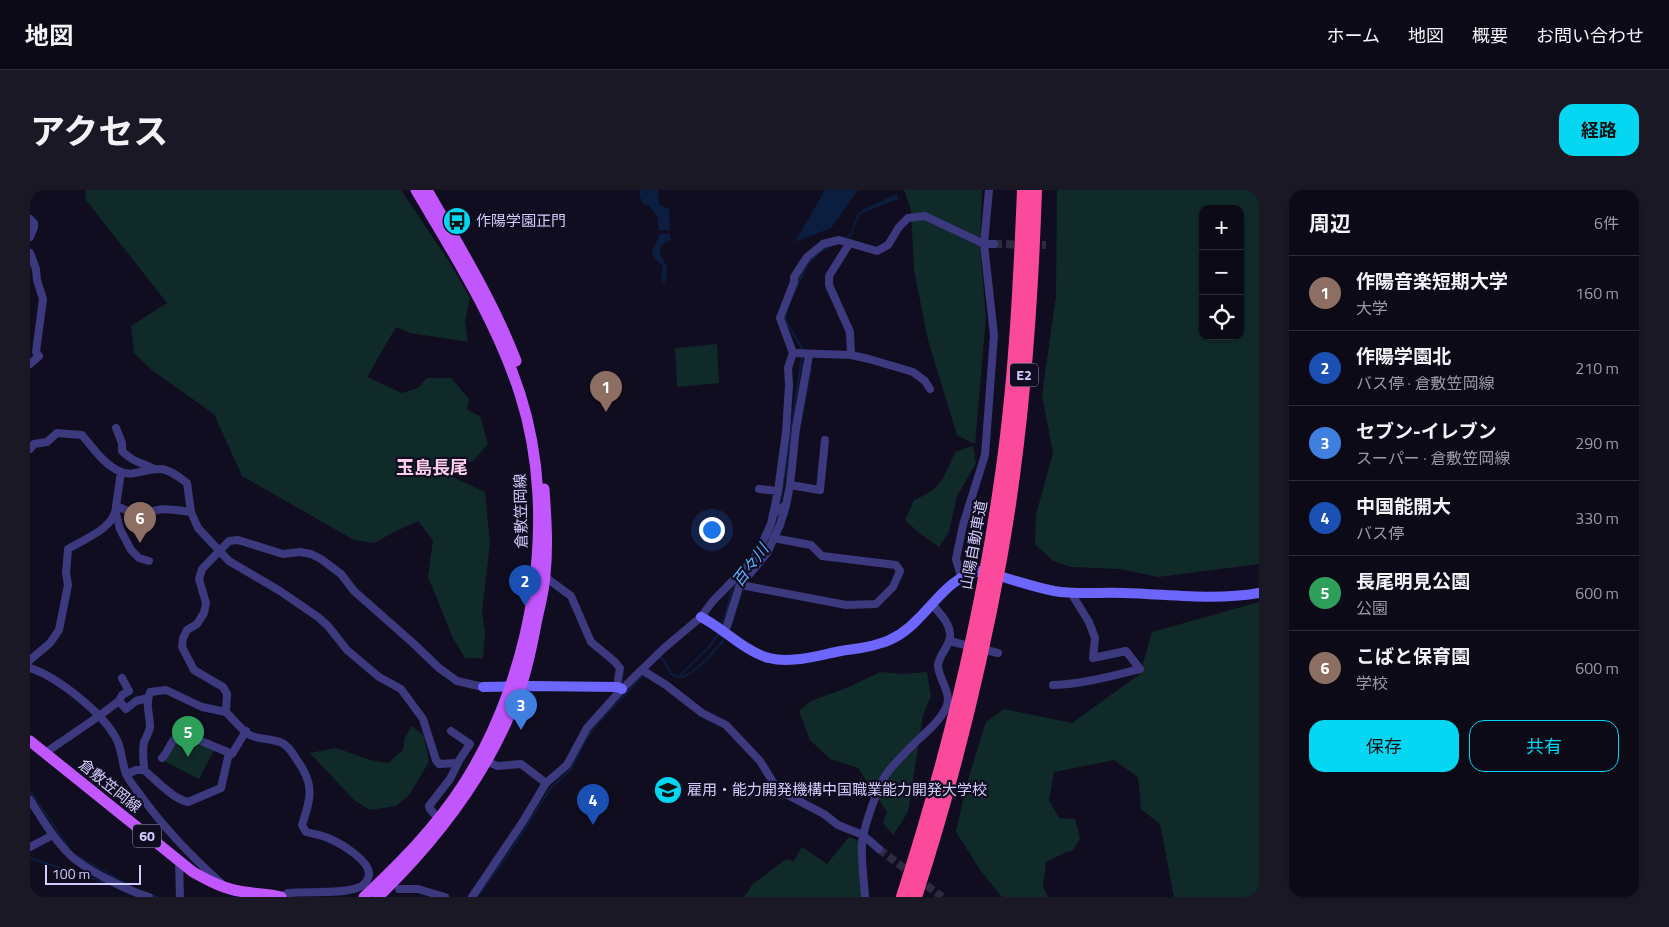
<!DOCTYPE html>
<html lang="ja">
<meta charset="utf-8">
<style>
:root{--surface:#0d0a18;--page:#1b1825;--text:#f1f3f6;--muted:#9a9aa2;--line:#2d2b37;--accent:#05d6f2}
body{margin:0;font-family:"Titillium Web","Noto Sans JP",sans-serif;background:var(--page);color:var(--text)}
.controls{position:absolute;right:15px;top:15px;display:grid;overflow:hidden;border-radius:10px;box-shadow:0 1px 4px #0004}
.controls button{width:45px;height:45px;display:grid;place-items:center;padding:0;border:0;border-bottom:1px solid var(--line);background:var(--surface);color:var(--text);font:25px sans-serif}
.scale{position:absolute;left:15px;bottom:12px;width:96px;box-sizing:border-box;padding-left:5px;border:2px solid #d3cdfe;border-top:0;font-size:14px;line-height:18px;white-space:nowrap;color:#d3cdfe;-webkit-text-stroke:4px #110d20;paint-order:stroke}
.you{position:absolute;left:681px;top:339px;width:18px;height:18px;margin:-12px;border:4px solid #fff;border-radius:50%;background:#1a73e8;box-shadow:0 0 0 8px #1a73e833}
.badge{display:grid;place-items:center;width:32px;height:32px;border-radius:50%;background:var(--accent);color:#fff;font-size:16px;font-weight:700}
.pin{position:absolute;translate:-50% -41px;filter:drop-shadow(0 1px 2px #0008)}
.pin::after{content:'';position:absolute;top:26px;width:18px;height:15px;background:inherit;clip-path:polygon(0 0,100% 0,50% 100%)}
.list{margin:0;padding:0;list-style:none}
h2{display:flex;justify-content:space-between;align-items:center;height:65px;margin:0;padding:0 20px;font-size:21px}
h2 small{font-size:16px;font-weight:400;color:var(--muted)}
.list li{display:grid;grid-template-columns:32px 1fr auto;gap:15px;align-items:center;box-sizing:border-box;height:75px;padding:0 20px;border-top:1px solid var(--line)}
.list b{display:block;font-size:19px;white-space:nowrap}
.list p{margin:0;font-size:16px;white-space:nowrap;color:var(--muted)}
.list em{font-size:16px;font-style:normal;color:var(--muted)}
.actions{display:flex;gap:10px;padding:15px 20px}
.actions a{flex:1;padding:11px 0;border:1px solid var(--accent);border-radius:15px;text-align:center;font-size:18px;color:var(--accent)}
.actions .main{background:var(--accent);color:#111}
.icon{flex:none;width:28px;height:28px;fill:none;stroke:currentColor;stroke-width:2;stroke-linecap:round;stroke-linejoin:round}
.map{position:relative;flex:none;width:1229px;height:707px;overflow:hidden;border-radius:15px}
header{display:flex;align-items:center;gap:30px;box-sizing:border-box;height:70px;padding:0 25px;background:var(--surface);border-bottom:1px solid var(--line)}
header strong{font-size:24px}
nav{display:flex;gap:28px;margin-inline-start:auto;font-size:18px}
.intro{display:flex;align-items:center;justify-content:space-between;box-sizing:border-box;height:120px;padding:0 30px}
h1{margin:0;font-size:35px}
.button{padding:12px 22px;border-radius:15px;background:var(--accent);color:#111;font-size:18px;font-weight:700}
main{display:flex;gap:30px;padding:0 30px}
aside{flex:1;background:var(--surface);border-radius:15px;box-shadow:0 1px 4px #0004}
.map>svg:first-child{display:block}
.green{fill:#102a29;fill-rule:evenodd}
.water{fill:#0c1e40}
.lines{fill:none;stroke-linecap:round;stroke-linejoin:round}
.stream{stroke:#0c1e40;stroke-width:2}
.street-tunnel{stroke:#2e2a41;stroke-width:8;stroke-dasharray:8 4;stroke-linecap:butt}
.street{stroke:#3d397e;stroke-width:8}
.secondary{stroke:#6d66fc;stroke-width:10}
.primary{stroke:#c156fc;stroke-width:11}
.highway{stroke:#fb4a9c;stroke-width:14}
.labels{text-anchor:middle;stroke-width:4.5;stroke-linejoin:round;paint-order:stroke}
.shield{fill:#110d20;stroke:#9993bb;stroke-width:1}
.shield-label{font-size:14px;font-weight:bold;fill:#d3cdfe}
.poi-label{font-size:15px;fill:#d3cdfe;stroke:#110d20;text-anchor:start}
.street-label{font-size:15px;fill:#d3cdfe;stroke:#110d20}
.water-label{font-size:16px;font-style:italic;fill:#5daffc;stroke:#110d20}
.quarter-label{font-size:18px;font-weight:bold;fill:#fecfec;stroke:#110d20}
</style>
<header>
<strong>地図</strong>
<nav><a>ホーム</a><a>地図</a><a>概要</a><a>お問い合わせ</a></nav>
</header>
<div class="intro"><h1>アクセス</h1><a class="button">経路</a></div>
<main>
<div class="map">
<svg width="1229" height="707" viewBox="0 0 1229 707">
<rect width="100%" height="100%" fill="#110d20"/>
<g class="green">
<polygon points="55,0 371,0 418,70 440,108 435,131 438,152 380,143 366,137 337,187 372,203 388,198 397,188 421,188 439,209 437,220 450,226 458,254 443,271 405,279 455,302 460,352 452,422 455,443 453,468 435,468 423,448 398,387 403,350 388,331 362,343 344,353 324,350 212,286 184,224 123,181 104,163 101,136 137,113 56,10"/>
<polygon points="874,0 952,0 950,58 956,127 945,254 927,245 898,150 884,80 881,20"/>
<path d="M 1027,0 L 1229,0 L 1229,374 L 1128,387 L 1090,379 L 1041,377 L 1023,371 L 1005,354 L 1006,325 L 1023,263 L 1012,205 L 1026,106 ZM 1173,19 L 1210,19 L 1210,146 L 1173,146 Z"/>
<polygon points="687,154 689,193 647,197 645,158"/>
<path d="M 943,256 L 946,273 L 927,306 L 919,342 L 909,357 L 888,342 L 875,330 L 884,310 C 911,299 914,288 925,262 Z"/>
<polygon points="1229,412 1229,707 1144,707 1130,634 1111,619 1108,587 1084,570 1024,582 1019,610 1029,628 1045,629 1050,648 1043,660 1034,663 1016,672 1013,696 1018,707 972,707 951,681 926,642 936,596 956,532 974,519 1042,533 1110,484 1122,442"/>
<polygon points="850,482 872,484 897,482 901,506 893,525 878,622 863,645 853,633 857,622 828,578 800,569 780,550 769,521 781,511 819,497"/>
<polygon points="382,536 394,546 399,572 379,605 366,616 340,620 324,610 280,563 306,558 340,570 358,573 373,560 375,547"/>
<polygon points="153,545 185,559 169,589 132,570 144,551"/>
<polygon points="819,647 832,652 832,707 714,707 723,694 756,669 764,671 772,657 797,674"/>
</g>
<g class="water">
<polygon points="609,0 628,0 629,15 639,19 640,40 629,40 627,26 618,15 614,15 610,7"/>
<polygon points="795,0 828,0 801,38 765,52"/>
<path d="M 867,4 L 868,9 L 830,24 L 821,46 L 791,62 L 779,74 L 757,119 L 755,119 C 764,99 771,76 789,61 C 798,54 813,53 820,44 C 825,36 824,26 832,20 Z"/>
<polygon points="630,44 640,44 641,50 633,54 630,60 630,64 637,77 636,90 634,93 631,89 633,76 624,68 622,61"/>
</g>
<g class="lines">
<g class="stream">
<polyline points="755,124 756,131 773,160"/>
<polyline points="769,242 781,178"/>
<polyline points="750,315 772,167"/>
<polyline points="757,326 761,309"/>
<polyline points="740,346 748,325"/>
<polyline points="733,362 738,353"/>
<polyline points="691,436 696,423 702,398 713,387"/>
<polyline points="701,436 713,398"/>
<polyline points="628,469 630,467 633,469 641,484 649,487 680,456 689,443"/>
<path d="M 650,487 C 663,487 684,461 693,451"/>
<polyline points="0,601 39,658"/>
<polyline points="47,666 102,697"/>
<polyline points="0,668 82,695"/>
<polyline points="120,705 128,707"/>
<polyline points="447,707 477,666 520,599 541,579 556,549 567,534 613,485"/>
</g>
<g class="street-tunnel">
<polyline points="964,54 1016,55"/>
<polyline points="849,659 912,707"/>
</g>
<g class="street">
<polyline points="0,29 4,33 4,37 0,47"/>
<polyline points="819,54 799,86 799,95 820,142 821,165"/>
<polyline points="0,63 6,79 7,90 13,109 6,162 9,166 0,174"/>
<polyline points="763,163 821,165 839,169 883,182 895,191 900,199"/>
<path d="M 86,238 L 92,253 L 92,261 C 104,273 111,272 124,279"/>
<path d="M 0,259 L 4,254 L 17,252 L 27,243 L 52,245 C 63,258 74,275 91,282 C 104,287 117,278 130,279 C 139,279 149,287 157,293 L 161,322 L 168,338 L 199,371 L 250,401 L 288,427 L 298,436 L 317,460 L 349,487 L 371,499 L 393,529 L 406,570 L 409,574 L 427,573"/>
<polyline points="760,295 790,300 795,250"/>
<polyline points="748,301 756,242 759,195 758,178 763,163 750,128 764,92 764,87 777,67 793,54 809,50 847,61 858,55 869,37 878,28 895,26 954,54 964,54"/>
<polyline points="86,316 91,282"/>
<polyline points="86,323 90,339 101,360 109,368 119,371"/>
<polyline points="743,324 756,315 760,295 766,238 779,165"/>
<polyline points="931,386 926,369 933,335 955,265 964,145 954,54 959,0"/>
<polyline points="515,387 541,406 561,452 584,471 590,478 587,497"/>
<polyline points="711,394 716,396 816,415 846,414 863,397 870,381 866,375 792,366 781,355 743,348"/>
<polyline points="694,441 697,436 709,397 737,363 750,335 756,315"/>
<polyline points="919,451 968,463"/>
<path d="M 0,470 L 20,453 L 29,440 L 38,395 L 36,383 L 38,359 C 54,349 86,338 86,316 L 110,326 C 132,316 138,319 161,322"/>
<path d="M 0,478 C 28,487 74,524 87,550 C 92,561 92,573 96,584 C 99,591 106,599 111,606 C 134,638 162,667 191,693"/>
<polyline points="612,480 636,495 672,523 696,535 730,571 748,600 794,624 808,635 833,645 849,659"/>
<path d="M 1023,495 C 1053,494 1081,486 1110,479 L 1096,461 L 1063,468 L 1065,448 L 1059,432 L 1041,403"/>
<polyline points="89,511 96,519 106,511 118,508"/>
<polyline points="15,563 69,526 89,511 92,505 99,501 92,488"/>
<path d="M 132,568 C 141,559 138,552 152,543 L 202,564 L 216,541"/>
<polyline points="457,571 467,576 491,574 516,593"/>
<path d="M 114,580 C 114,572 112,560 114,552 C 116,547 119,543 120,537 C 120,525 115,514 120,502 L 136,500 L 172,517 L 196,522"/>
<path d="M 97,584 L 106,580 L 114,580 C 126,590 143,609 158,612 L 191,598 L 199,563"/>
<path d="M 0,610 C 12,629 24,649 39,664 C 54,679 98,701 119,707"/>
<polyline points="409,629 400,619 399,616 420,589 430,569 440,554 421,541"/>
<polyline points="0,657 23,645"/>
<polyline points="149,672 150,707"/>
<polyline points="369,699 388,699 415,707"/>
<path d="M 251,707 L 258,703 C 276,701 312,704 327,698 C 332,697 337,692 338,688 C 345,673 310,653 298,648 C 291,645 283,644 276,642 L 272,635 C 281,608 285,595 267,570 C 263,564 259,556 252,553 C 242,548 227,550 218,544 C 210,538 203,529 196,522 L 197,504 L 193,497 L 164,480 L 152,457 L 153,448 L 157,440 L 167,434 L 174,423 L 176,413 L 169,389 L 172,379 L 199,351 L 208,350 L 253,364 L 270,362 L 281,364 L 291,369 L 311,384 L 324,401 L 384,454 L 409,478 L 427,491 L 453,497"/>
<polyline points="442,707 492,633 516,593 537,575 557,538 592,499 633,459 671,427 682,412 719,374 729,361 735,347 741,334 748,301 729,299"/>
<path d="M 835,707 C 834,690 831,671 832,654 C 833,638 847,600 855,586 C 861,577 868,570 875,563 C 888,548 907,536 916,518 C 923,503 908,489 908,475 C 909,464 922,454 920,443 C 919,432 909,423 902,414"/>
</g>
<g class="secondary">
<path d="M 671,427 C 693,438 717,463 739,468 C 761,474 789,465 811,461 C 823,459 836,458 848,454 C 864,450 878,440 889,428 C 907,410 924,384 951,381 C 975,387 1000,396 1024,401 C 1047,405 1070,402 1093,403 C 1138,404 1183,411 1229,403"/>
<polyline points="453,497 501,496 587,497 592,499"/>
</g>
<g class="primary">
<path d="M 397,0 C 429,56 463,111 486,171"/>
<path d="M 0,551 L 163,682 C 179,691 196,700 215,702 C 227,704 239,704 251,707"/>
<path d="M 334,707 C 371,672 406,637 433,595 C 503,486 530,328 490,204 C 466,130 425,66 386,0"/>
<path d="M 348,707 C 410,647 462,579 491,496 C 498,476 502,455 506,434 C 509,418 514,402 515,385 C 518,356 516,328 514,299"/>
</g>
<g class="highway">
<path d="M 873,707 C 916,573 950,437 970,298 C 985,200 990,99 994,0"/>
<path d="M 885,707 C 921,596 949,484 970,369 C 992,247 1001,123 1005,0"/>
</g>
</g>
<defs>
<symbol id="bus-disc" viewBox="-11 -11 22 22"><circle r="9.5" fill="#05d6f2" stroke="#110d20"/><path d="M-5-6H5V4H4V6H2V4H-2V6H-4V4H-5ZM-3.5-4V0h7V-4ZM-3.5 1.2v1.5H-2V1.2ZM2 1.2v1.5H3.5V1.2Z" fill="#111"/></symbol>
<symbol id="university-disc" viewBox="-11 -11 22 22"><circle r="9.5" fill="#05d6f2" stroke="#110d20"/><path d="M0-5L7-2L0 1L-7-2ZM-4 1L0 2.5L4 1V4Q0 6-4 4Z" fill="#111"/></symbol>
</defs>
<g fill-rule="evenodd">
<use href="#bus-disc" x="411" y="15" width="32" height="32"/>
<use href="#university-disc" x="622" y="584" width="32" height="32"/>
</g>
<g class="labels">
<g class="shield">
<rect x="980" y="173.5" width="28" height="23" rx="4"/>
<rect x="103" y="634.5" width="28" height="23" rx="4"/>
</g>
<g class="shield-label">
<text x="994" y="190">E2</text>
<text x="117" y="651">60</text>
</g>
<g class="poi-label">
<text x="446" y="36">作陽学園正門</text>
<text x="657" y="605">雇用・能力開発機構中国職業能力開発大学校</text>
</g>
<g class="street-label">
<text transform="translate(491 321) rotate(-91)" y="5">倉敷笠岡線</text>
<text transform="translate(944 355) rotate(-80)" y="5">山陽自動車道</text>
<text transform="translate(80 596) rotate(39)" y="5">倉敷笠岡線</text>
</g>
<g class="water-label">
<text transform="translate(720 375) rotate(-53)" y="6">百々川</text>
</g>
<g class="quarter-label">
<text x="402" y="284">玉島長尾</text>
</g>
</g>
</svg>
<div class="controls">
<button>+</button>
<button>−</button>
<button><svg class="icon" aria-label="locate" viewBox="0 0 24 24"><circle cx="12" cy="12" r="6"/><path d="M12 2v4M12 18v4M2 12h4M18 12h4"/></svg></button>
</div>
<div class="scale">100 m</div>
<div class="you"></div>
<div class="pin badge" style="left:576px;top:222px;background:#8d6e63">1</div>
<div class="pin badge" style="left:495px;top:416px;background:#1a4fb4">2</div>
<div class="pin badge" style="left:491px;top:540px;background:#3f7fe0">3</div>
<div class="pin badge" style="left:563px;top:635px;background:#1a4fb4">4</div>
<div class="pin badge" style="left:158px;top:567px;background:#2e9e5b">5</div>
<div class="pin badge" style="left:110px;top:353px;background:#8d6e63">6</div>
</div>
<aside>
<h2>周辺<small>6件</small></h2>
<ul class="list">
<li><span class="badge" style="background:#8d6e63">1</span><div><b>作陽音楽短期大学</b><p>大学</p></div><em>160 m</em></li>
<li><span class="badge" style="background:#1a4fb4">2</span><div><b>作陽学園北</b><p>バス停 · 倉敷笠岡線</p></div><em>210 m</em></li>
<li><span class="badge" style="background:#3f7fe0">3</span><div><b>セブン-イレブン</b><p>スーパー · 倉敷笠岡線</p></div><em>290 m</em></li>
<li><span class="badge" style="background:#1a4fb4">4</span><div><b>中国能開大</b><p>バス停</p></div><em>330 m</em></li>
<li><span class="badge" style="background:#2e9e5b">5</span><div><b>長尾明見公園</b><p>公園</p></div><em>600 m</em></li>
<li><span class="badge" style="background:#8d6e63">6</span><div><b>こばと保育園</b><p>学校</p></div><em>600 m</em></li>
</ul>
<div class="actions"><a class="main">保存</a><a>共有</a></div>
</aside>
</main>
